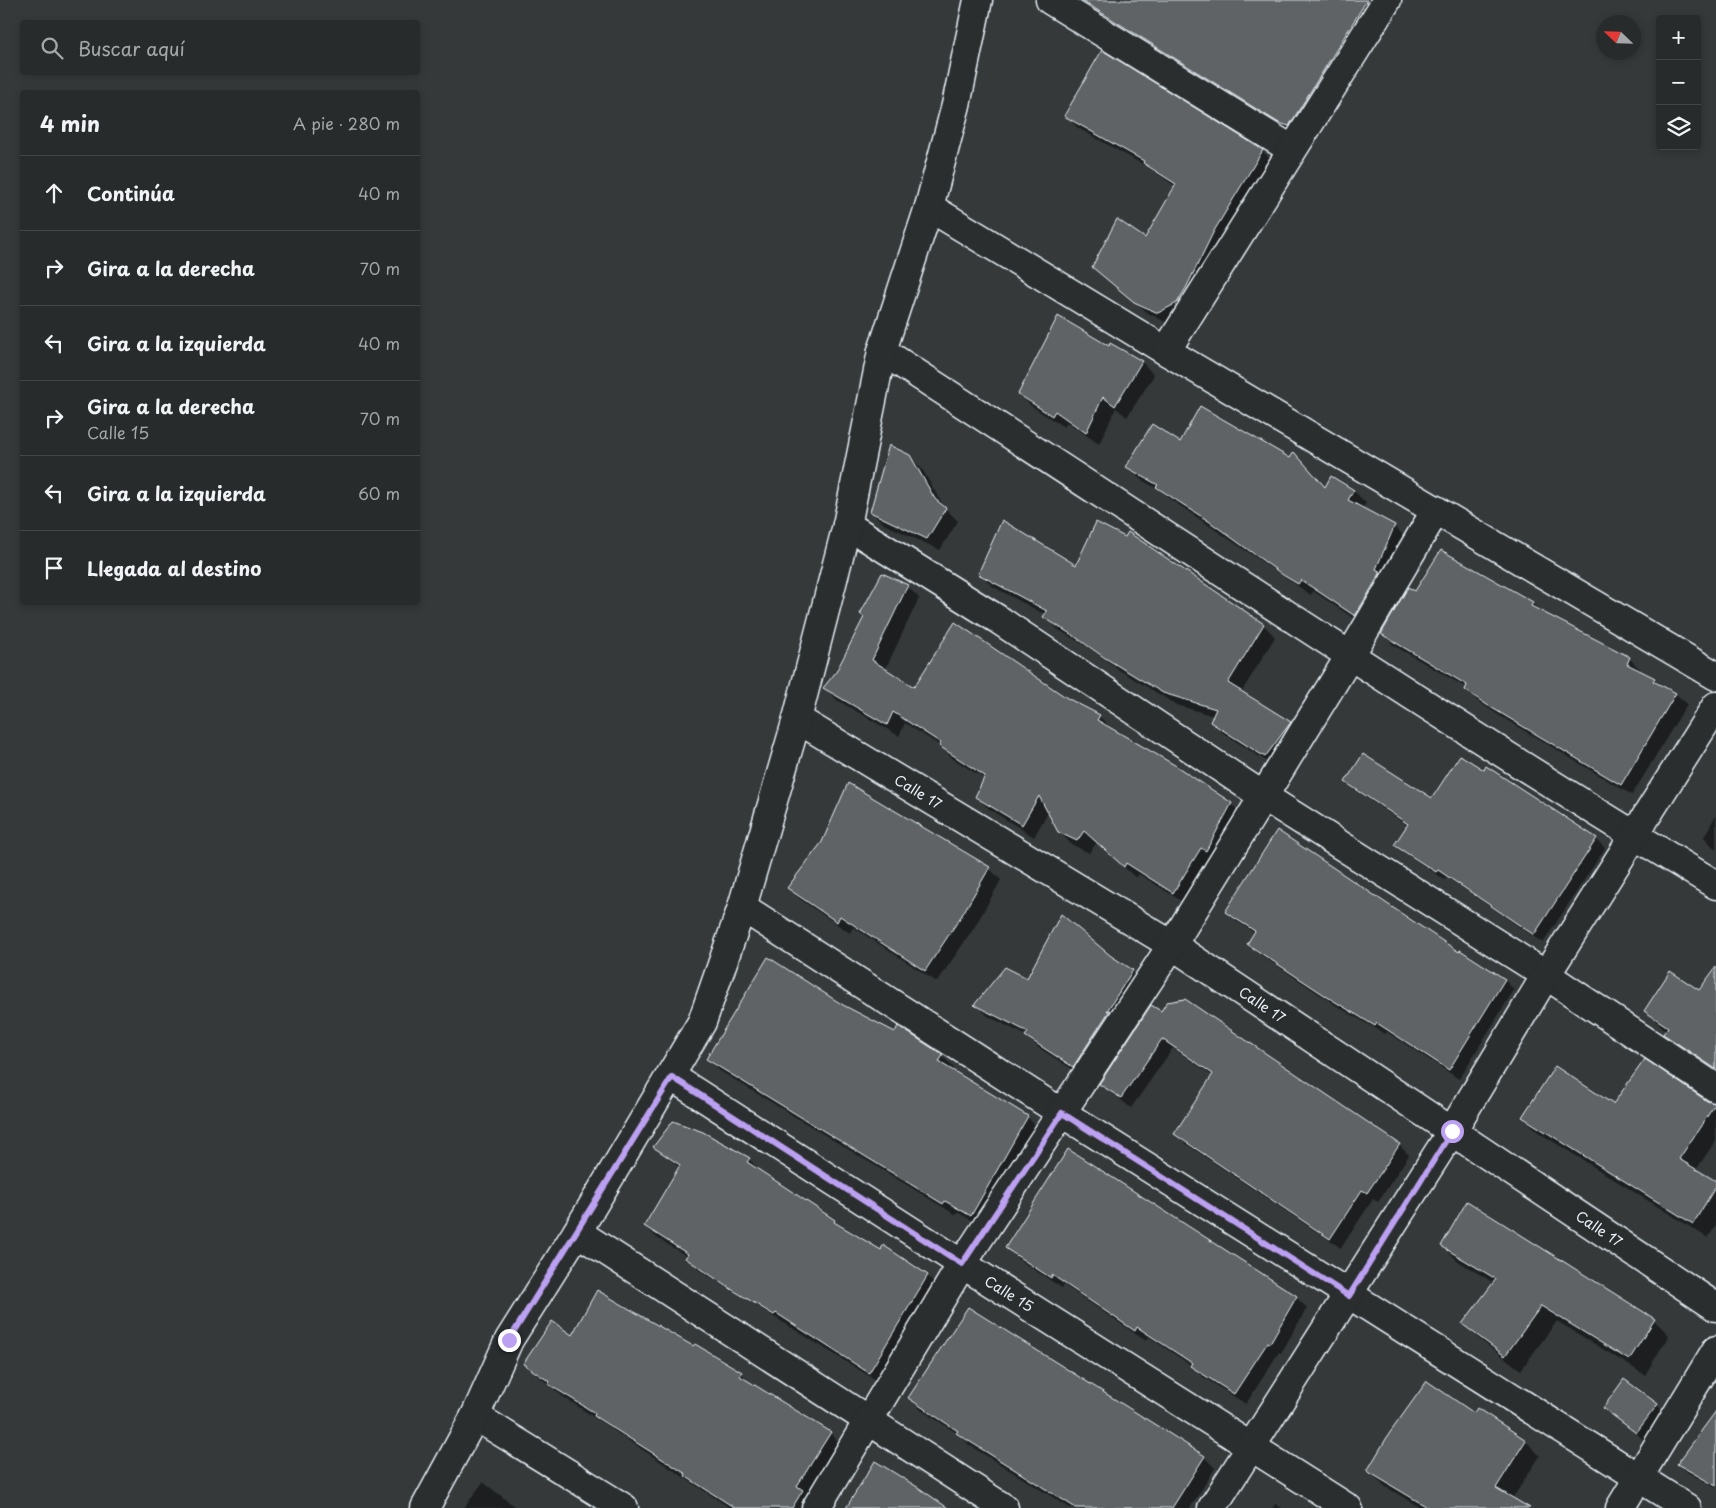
<!DOCTYPE html>
<html lang="es">
<meta charset="utf-8">
<style>
:root{--surface:#282b2c;--page:#303334;--text:#f1f3f6;--muted:#a5a7a9;--line:#444748}
body{margin:0;font-family:"Playpen Sans",sans-serif;background:var(--page);color:var(--text)}
.controls{position:absolute;right:15px;top:15px;display:grid;overflow:hidden;border-radius:5px;box-shadow:0 2px 8px #0003}
.controls button{width:45px;height:45px;display:grid;place-items:center;padding:0;border:0;border-bottom:1px solid var(--line);background:var(--surface);color:var(--text);font:25px sans-serif}
.compass{position:absolute;left:1596px;top:15px;width:45px;height:45px;border-radius:50%;background:var(--surface);box-shadow:0 2px 8px #0003;rotate:293deg}
.stop{position:absolute;width:15px;height:15px;margin:-11px;border:4px solid #bca0f2;border-radius:50%;background:#fff}
.stop.end{background:#bca0f2;border-color:#fff;box-shadow:0 1px 5px #0008}
.list{margin:0;padding:0;list-style:none}
h2{display:flex;justify-content:space-between;align-items:center;height:65px;margin:0;padding:0 20px;font-size:21px}
h2 small{font-size:16px;font-weight:400;color:var(--muted)}
.list li{display:grid;grid-template-columns:32px 1fr auto;gap:15px;align-items:center;box-sizing:border-box;height:75px;padding:0 20px;border-top:1px solid var(--line)}
.list b{display:block;font-size:19px;white-space:nowrap}
.list p{margin:0;font-size:16px;white-space:nowrap;color:var(--muted)}
.list em{font-size:16px;font-style:normal;color:var(--muted)}
.icon{flex:none;width:28px;height:28px;fill:none;stroke:currentColor;stroke-width:2;stroke-linecap:round;stroke-linejoin:round}
.map{position:relative;flex:none;width:1716px;height:1508px;overflow:hidden}
.search{position:absolute;background:var(--surface);box-shadow:0 2px 8px #0003;left:20px;top:20px;width:400px;height:55px;display:flex;align-items:center;gap:12px;box-sizing:border-box;padding:0 18px;border-radius:5px;color:var(--muted);font-size:19px}
.panel{position:absolute;background:var(--surface);box-shadow:0 2px 8px #0003;left:20px;top:90px;width:400px;height:515px;border-radius:5px}
.map>svg:first-child{display:block}
.shadow{fill:#0007}
.building{fill:#5f6365;stroke:#e8f1f8}
.lines{fill:none;stroke-linecap:round;stroke-linejoin:round}
.minor-casing{stroke:#e8f1f8;stroke-width:31}
.minor{stroke:#2a2d2e;stroke-width:28}
.route{stroke:#bca0f2;stroke-width:6}
.labels{text-anchor:middle;stroke-width:5;stroke-linejoin:round;paint-order:stroke}
.street-label{font-size:14px;fill:#e8f1f8;stroke:#2a2d2e}
</style>
<div class="map">
<svg width="1716" height="1508" viewBox="0 0 1716 1508">
<rect width="100%" height="100%" fill="#35393a"/>
<filter id="ink" filterUnits="userSpaceOnUse"><feTurbulence type="fractalNoise" baseFrequency=".02" numOctaves="2"/><feDisplacementMap in="SourceGraphic" scale="10" xChannelSelector="R" yChannelSelector="G"/><feConvolveMatrix kernelMatrix="1 2 1 2 8 2 1 2 1" color-interpolation-filters="sRGB"/></filter>
<g filter="url(#ink)">
<g class="shadow">
<polygon points="1075,0 1374,0 1302,138"/>
<polygon points="1102,52 1262,151 1275,163 1171,325 1148,313 1094,267 1145,240 1176,187 1151,169 1078,128 1066,116"/>
<polygon points="1111,345 1142,362 1154,375 1127,417 1116,408 1099,444 1067,422 1064,427 1031,406 1019,393"/>
<polygon points="1181,443 1326,488 1332,478 1354,491 1366,503 1362,509 1394,526 1406,538 1368,628 1313,591 1311,595 1170,499 1163,492 1140,479 1128,467"/>
<polygon points="909,456 922,469 944,507 958,521 940,550 884,524 871,512"/>
<polygon points="1077,567 1263,624 1275,637 1241,693 1290,723 1302,736 1277,768 1223,733 1211,721 1214,716 1177,705 1119,670 1088,647 1057,629 1046,615 992,586 980,574"/>
<polygon points="907,586 919,598 885,670 914,689 1066,699 1099,716 1111,728 1231,804 1244,816 1186,904 1139,874 1136,878 1097,842 1089,853 1071,844 1059,831 1048,812 1034,837 989,809 977,797 985,779 952,758 941,746 905,723 899,736 837,700 825,688"/>
<polygon points="1416,593 1532,603 1543,614 1629,658 1640,669 1639,671 1676,694 1687,704 1632,795 1500,716 1477,701 1467,688 1393,645 1383,634"/>
<polygon points="1486,768 1596,839 1605,848 1543,943 1447,877 1445,880 1405,853 1396,844 1408,826 1355,790 1346,782 1432,800 1484,772"/>
<polygon points="1716,815 1716,850 1704,837"/>
<polygon points="989,868 1001,880 974,928 937,982 853,927 850,933 801,900 789,888"/>
<polygon points="1226,911 1459,953 1460,952 1505,980 1514,990 1459,1079 1387,1032 1385,1034 1340,1008 1258,953 1248,944 1255,933 1236,921"/>
<polygon points="1110,958 1132,971 1144,983 1086,1078 1039,1048 1027,1036 988,1016 976,1004 1027,980"/>
<polygon points="1716,969 1716,1074 1682,1052 1664,1034 1666,1031 1646,1011 1699,992"/>
<polygon points="1184,1001 1399,1145 1409,1155 1378,1202 1373,1199 1341,1248 1186,1144 1176,1134 1213,1076 1173,1048 1131,1108 1101,1084 1161,1013"/>
<polygon points="842,1006 942,1056 954,1068 952,1071 1027,1117 1039,1129 984,1227 957,1212 956,1215 720,1071 707,1058"/>
<polygon points="1707,1102 1716,1104 1716,1140 1696,1170 1716,1183 1716,1225 1708,1238 1538,1132 1523,1117"/>
<polygon points="655,1146 749,1159 761,1172 834,1221 842,1228 881,1252 927,1276 940,1288 882,1384 699,1270 688,1257 657,1238 645,1226 680,1168"/>
<polygon points="1068,1151 1296,1297 1307,1308 1281,1353 1279,1352 1246,1404 1203,1377 1192,1366 1149,1337 1146,1341 1064,1285 1062,1288 1018,1259 1007,1248"/>
<polygon points="1442,1245 1654,1320 1669,1335 1645,1375 1557,1321 1521,1370 1479,1339 1464,1324 1494,1283 1458,1261"/>
<polygon points="573,1336 694,1348 741,1373 753,1386 830,1433 842,1445 818,1508 730,1508 562,1396 524,1364"/>
<polygon points="1624,1381 1657,1405 1669,1417 1649,1444 1604,1407"/>
<polygon points="910,1398 1204,1457 1215,1468 1190,1508 1070,1508 969,1445 960,1435 921,1410"/>
<polygon points="1477,1410 1526,1441 1540,1456 1512,1499 1528,1508 1421,1508 1383,1485 1369,1471 1474,1415"/>
<polygon points="1716,1413 1716,1488 1685,1471 1679,1464"/>
<polygon points="483,1482 517,1508 464,1508"/>
<polygon points="1275,1504 1282,1508 1273,1508"/>
</g>
<g class="building">
<polygon points="1081,0 1367,0 1289,126 1279,123"/>
<polygon points="1102,50 1263,150 1214,231 1186,288 1177,303 1158,313 1134,302 1092,267 1117,219 1145,238 1176,184 1143,163 1144,161 1064,116"/>
<polygon points="1058,316 1109,346 1110,343 1142,361 1115,406 1103,397 1086,433 1055,411 1052,416 1018,394"/>
<polygon points="1200,406 1290,458 1294,452 1325,487 1331,476 1354,490 1348,500 1395,525 1376,569 1381,572 1355,616 1301,580 1298,584 1283,575 1210,522 1156,487 1158,485 1126,467 1152,424 1180,442"/>
<polygon points="889,445 910,455 935,499 946,508 927,539 870,512"/>
<polygon points="1002,520 1076,565 1096,522 1125,537 1128,532 1264,624 1228,683 1291,722 1265,757 1210,722 1216,709 1163,693 1105,658 1074,636 1043,617 1047,611 978,574"/>
<polygon points="1441,550 1533,602 1531,606 1630,657 1627,664 1655,678 1653,681 1676,693 1621,785 1487,705 1465,690 1467,685 1381,634 1408,587 1415,591"/>
<polygon points="882,573 908,585 872,660 914,687 955,622 1067,698 1100,715 1097,720 1173,764 1232,803 1206,851 1201,848 1173,893 1126,863 1124,867 1084,831 1077,841 1058,832 1039,796 1022,825 975,797 985,776 939,746 941,743 893,712 887,725 823,688 836,672 864,617 860,614"/>
<polygon points="1363,754 1432,798 1460,755 1484,770 1486,766 1597,838 1534,935 1438,870 1436,872 1394,845 1408,824 1345,782"/>
<polygon points="848,783 990,867 962,915 925,971 840,916 837,922 787,888 822,842"/>
<polygon points="1277,830 1459,952 1460,950 1505,979 1449,1070 1377,1023 1375,1026 1329,998 1247,944 1255,931 1225,912"/>
<polygon points="1061,914 1111,956 1133,970 1107,1011 1110,1010 1073,1067 1025,1036 1028,1032 974,1005 1005,967 1027,978"/>
<polygon points="768,957 843,1005 895,1032 898,1026 943,1055 939,1062 1028,1116 971,1216 945,1201 943,1204 706,1059"/>
<polygon points="1716,967 1716,1069 1663,1034 1668,1027 1644,1011 1670,971 1699,990"/>
<polygon points="1185,999 1400,1144 1367,1193 1362,1190 1330,1239 1174,1134 1213,1074 1162,1039 1121,1098 1099,1084 1151,1005 1161,1011 1167,1002"/>
<polygon points="1645,1059 1707,1101 1716,1103 1679,1159 1716,1181 1716,1186 1693,1224 1522,1117 1555,1066 1613,1104"/>
<polygon points="673,1121 703,1132 750,1158 747,1162 835,1220 834,1222 881,1250 883,1245 928,1275 869,1373 776,1313 774,1315 731,1289 685,1258 688,1254 644,1226 680,1165 653,1147"/>
<polygon points="1068,1149 1297,1296 1270,1343 1268,1342 1234,1394 1190,1366 1192,1363 1137,1327 1135,1331 1052,1275 1051,1278 1005,1248"/>
<polygon points="1467,1201 1655,1319 1629,1360 1541,1306 1505,1356 1462,1324 1496,1279 1441,1246"/>
<polygon points="597,1290 693,1346 695,1344 742,1372 740,1376 831,1432 797,1486 803,1490 792,1508 735,1508 685,1476 686,1474 594,1416 595,1413 548,1384 550,1382 523,1364 552,1321 572,1335"/>
<polygon points="968,1307 1205,1456 1172,1508 1076,1508 956,1433 958,1431 908,1398"/>
<polygon points="1624,1379 1658,1404 1636,1433 1603,1408"/>
<polygon points="1427,1381 1474,1413 1477,1408 1526,1440 1496,1488 1530,1508 1429,1508 1367,1471 1389,1434"/>
<polygon points="1716,1411 1716,1486 1677,1464"/>
<polygon points="875,1461 919,1488 948,1508 846,1508"/>
</g>
<g class="lines">
<defs>
<g id="minor">
<polyline points="1050,0 1291,149"/>
<polyline points="929,207 1166,351 1716,676"/>
<path d="M 882,351 C 1159,530 1434,715 1716,885"/>
<polyline points="1166,351 1387,0"/>
<polyline points="847,525 999,620 1263,796 1546,975 1716,1088"/>
<polyline points="797,719 1172,945 1716,1307"/>
<polyline points="742,907 1062,1113 1687,1508"/>
<polyline points="672,1077 962,1264 1348,1508"/>
<polyline points="577,1232 1004,1508"/>
<polyline points="475,1416 624,1508"/>
<polyline points="425,1508 475,1416 509,1340 577,1232 702,1022 742,907 797,719 847,525 882,351 929,207 956,105 978,0"/>
<polyline points="816,1508 962,1264 1172,945 1351,654 1436,510"/>
<polyline points="1212,1508 1452,1131 1546,975 1716,706"/>
<polyline points="1620,1508 1716,1350"/>
</g>
</defs>
<use href="#minor" class="minor-casing"/>
<use href="#minor" class="minor"/>
</g>
</g>
<g class="lines" filter="url(#ink)">
<polyline class="route" points="509,1340 672,1077 962,1264 1062,1113 1349,1296 1452,1131"/>
</g>
<g class="labels">
<g class="street-label">
<text transform="translate(918 792) rotate(31)" y="5">Calle 17</text>
<text transform="translate(1262 1005) rotate(34)" y="5">Calle 17</text>
<text transform="translate(1599 1229) rotate(34)" y="5">Calle 17</text>
<text transform="translate(1009 1294) rotate(32)" y="5">Calle 15</text>
</g>
</g>
</svg>
<div class="controls">
<button>+</button>
<button>−</button>
<button><svg class="icon" aria-label="layers" viewBox="0 0 24 24"><path d="M12 4l9 5-9 5-9-5zM3 14l9 5 9-5"/></svg></button>
</div>
<svg class="compass" viewBox="-18 -18 36 36"><path d="M0-13l5 13h-10z" fill="#e53935"/><path d="M0 13l5-13h-10z" fill="#a5a7a9"/></svg>
<div class="stop" style="left:1452px;top:1131px"></div>
<div class="stop end" style="left:509px;top:1340px"></div>
<div class="search"><svg class="icon" aria-label="search" viewBox="0 0 24 24"><circle cx="10" cy="10" r="6"/><path d="M15 15l6 6"/></svg>Buscar aquí</div>
<section class="panel">
<h2>4 min<small>A pie · 280 m</small></h2>
<ul class="list">
<li><svg class="icon" aria-label="ahead" viewBox="0 0 24 24"><path d="M12 20V5M6 11l6-6 6 6"/></svg><div><b>Continúa</b></div><em>40 m</em></li>
<li><svg class="icon" aria-label="right" viewBox="0 0 24 24"><path d="M7 20v-9h11M14 6l5 5-5 5"/></svg><div><b>Gira a la derecha</b></div><em>70 m</em></li>
<li><svg class="icon" aria-label="left" viewBox="0 0 24 24"><path d="M17 20v-9H6M10 6l-5 5 5 5"/></svg><div><b>Gira a la izquierda</b></div><em>40 m</em></li>
<li><svg class="icon" aria-label="right" viewBox="0 0 24 24"><path d="M7 20v-9h11M14 6l5 5-5 5"/></svg><div><b>Gira a la derecha</b><p>Calle 15</p></div><em>70 m</em></li>
<li><svg class="icon" aria-label="left" viewBox="0 0 24 24"><path d="M17 20v-9H6M10 6l-5 5 5 5"/></svg><div><b>Gira a la izquierda</b></div><em>60 m</em></li>
<li><svg class="icon" aria-label="arrive" viewBox="0 0 24 24"><path d="M6 21V4h12l-3 4 3 4H6"/></svg><div><b>Llegada al destino</b></div></li>
</ul>
</section>
</div>
